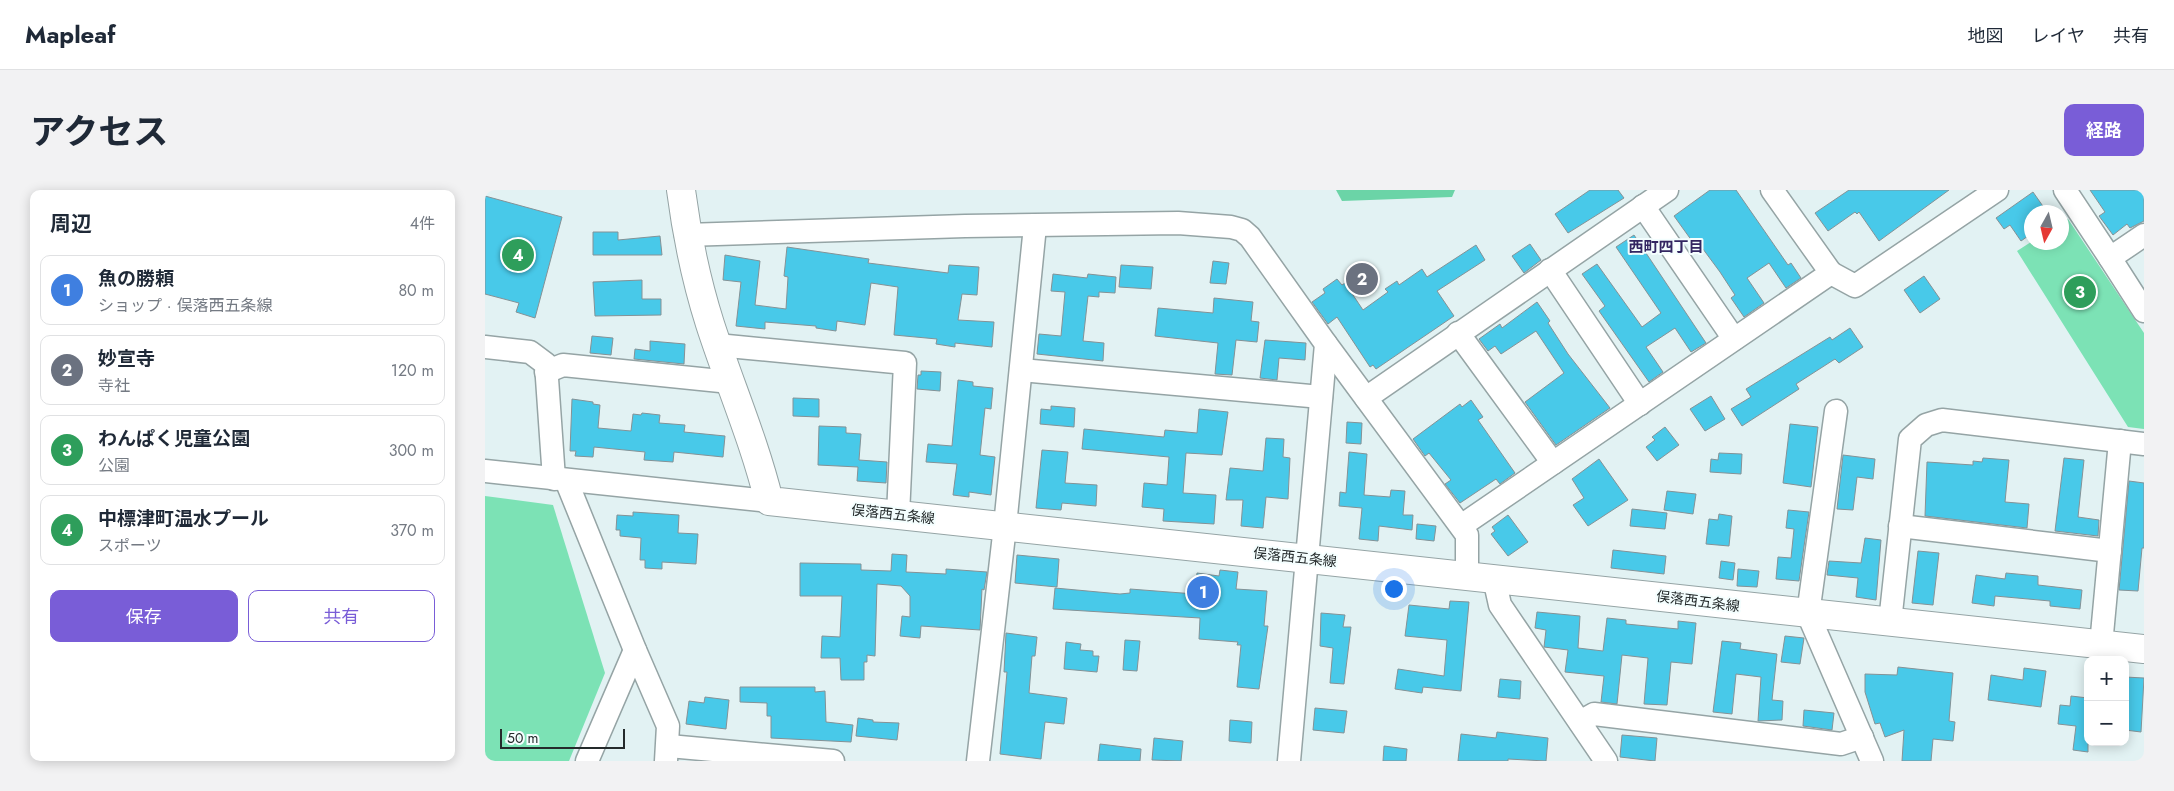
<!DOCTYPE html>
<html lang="ja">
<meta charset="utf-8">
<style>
:root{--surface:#fff;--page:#f2f2f3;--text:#1f2937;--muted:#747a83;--line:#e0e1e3;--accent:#795dd7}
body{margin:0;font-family:Jost,"Noto Sans JP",sans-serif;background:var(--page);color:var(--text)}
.controls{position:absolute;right:15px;bottom:15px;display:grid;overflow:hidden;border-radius:10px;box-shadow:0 2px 12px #0003}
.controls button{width:45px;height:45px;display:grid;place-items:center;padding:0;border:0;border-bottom:1px solid var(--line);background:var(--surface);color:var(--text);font:25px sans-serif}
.compass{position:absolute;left:1539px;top:15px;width:45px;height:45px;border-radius:50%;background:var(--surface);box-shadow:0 2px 12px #0003;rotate:188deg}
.scale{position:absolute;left:15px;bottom:12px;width:125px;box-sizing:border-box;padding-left:5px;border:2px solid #242a2b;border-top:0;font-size:14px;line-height:18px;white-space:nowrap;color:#242a2b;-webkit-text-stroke:4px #f4fefe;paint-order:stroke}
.you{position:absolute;left:908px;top:398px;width:18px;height:18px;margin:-12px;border:4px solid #fff;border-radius:50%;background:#1a73e8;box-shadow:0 0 0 8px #1a73e833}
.badge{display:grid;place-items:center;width:32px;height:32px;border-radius:50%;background:var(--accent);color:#fff;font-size:16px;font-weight:700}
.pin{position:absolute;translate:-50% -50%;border:2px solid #fff;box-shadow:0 1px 5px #0006}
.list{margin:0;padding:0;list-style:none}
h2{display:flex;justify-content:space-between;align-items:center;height:65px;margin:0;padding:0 20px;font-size:21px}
h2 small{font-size:16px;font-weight:400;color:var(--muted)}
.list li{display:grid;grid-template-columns:32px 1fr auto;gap:15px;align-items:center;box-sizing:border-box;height:70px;margin:0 10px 10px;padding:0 10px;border:1px solid var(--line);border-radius:10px}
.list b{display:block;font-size:19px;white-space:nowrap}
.list p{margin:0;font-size:16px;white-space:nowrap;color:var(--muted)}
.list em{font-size:16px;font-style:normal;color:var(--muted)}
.actions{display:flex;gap:10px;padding:15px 20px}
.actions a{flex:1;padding:11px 0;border:1px solid var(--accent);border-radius:10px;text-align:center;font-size:18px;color:var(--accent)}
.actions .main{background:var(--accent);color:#fff}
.map{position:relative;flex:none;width:1659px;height:571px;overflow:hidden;border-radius:10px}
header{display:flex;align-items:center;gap:30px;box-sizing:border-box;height:70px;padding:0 25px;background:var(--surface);border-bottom:1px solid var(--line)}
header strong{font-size:24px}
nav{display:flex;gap:28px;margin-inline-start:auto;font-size:18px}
.intro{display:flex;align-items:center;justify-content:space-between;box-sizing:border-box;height:120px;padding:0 30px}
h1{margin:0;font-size:35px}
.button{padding:12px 22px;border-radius:10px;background:var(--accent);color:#fff;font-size:18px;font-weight:700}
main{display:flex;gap:30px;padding:0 30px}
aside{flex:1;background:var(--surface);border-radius:10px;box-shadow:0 2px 12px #0003}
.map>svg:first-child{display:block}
.green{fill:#7ce2b5}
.forest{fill:#6bd4a7}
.building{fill:#48c9e9;stroke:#849296}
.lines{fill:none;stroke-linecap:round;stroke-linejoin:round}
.minor-casing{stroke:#95a4a5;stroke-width:25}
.major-casing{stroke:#95a4a5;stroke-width:30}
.minor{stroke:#fff;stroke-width:22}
.major{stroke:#fff;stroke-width:28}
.labels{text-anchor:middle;stroke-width:4;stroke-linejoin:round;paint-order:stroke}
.street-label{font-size:14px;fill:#242a2b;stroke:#f4fefe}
.neighbourhood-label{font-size:15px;font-weight:bold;fill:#332661;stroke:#f4fefe}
</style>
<header>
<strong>Mapleaf</strong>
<nav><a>地図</a><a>レイヤ</a><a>共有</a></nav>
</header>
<div class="intro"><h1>アクセス</h1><a class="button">経路</a></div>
<main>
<aside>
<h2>周辺<small>4件</small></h2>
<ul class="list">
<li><span class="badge" style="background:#3f7fe0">1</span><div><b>魚の勝頼</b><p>ショップ · 俣落西五条線</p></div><em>80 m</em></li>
<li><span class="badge" style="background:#6b7280">2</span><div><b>妙宣寺</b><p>寺社</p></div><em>120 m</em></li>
<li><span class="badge" style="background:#2e9e5b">3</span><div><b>わんぱく児童公園</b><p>公園</p></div><em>300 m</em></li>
<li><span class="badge" style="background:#2e9e5b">4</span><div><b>中標津町温水プール</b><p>スポーツ</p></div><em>370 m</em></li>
</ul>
<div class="actions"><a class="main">保存</a><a>共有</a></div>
</aside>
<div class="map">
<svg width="1659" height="571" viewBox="0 0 1659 571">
<rect width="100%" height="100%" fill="#e2f2f3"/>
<g class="green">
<polygon points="1583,29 1659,143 1659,239 1643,237 1532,61 1546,52 1576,52 1577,32"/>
<polygon points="0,306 68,315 120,483 84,571 0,571"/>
</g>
<polygon class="forest" points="851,0 970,0 967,7 857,11"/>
<g class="building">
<polygon points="1105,0 1133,0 1139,8 1083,43 1070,24"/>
<polygon points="1225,0 1251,0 1303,75 1306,73 1316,88 1301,98 1284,73 1262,88 1279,113 1259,127 1246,108 1250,105 1235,82 1218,59 1212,63 1204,53 1207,51 1189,26"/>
<polygon points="1364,0 1464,0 1394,51 1374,22 1372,24 1370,22 1343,41 1330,23"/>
<polygon points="1605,0 1659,0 1659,31 1645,38 1642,34 1628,45 1614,26 1620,22"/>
<polygon points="1548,2 1562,22 1546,22 1546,44 1536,51 1525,35 1519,39 1511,28"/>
<polygon points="0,6 77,27 50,128 31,122 34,113 0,104"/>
<polygon points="108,42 133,42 133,50 175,46 177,65 108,65"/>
<polygon points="1149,45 1221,153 1206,162 1190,138 1161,157 1178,182 1164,192 1114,121 1120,116 1097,84 1112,74 1157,137 1176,123 1131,57"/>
<polygon points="1045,54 1056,70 1039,83 1027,66"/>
<polygon points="991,55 1000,70 952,101 969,126 891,179 888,175 885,177 852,127 843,134 827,112 840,103 838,99 852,89 857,95 860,93 878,120 903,102 900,99 912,91 914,95 937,79 942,87"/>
<polygon points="302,57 384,69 383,73 463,83 464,75 494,77 492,105 477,104 473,130 509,132 507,157 470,153 470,157 451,154 452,149 409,145 413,97 386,93 380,135 352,131 351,141 331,138 331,136 280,132 280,139 251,136 256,92 238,90 240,65 275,71 270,115 301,119 303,87 299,86"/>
<polygon points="728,71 744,73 741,94 725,93"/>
<polygon points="636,75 668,77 666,99 634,97"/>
<polygon points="568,84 602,88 603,84 631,87 630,103 614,102 614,107 603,106 598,151 619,153 618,171 552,164 554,144 576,146 580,102 566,101"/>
<polygon points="1439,86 1455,109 1435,123 1419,100"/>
<polygon points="157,90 157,109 176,109 176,125 110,126 108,92"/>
<polygon points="729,108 768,112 766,131 774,132 772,152 751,150 747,185 730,184 733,153 670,146 673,118 728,123"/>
<polygon points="1052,112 1065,131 1063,133 1083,164 1125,218 1071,255 1040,212 1079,183 1051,141 1016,164 1010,156 1003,161 994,149 1015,134 1017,138"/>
<polygon points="1365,138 1378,157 1354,173 1350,169 1311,194 1314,199 1257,236 1246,219 1266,207 1261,199 1345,147 1347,150"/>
<polygon points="107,146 128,148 126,165 105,163"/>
<polygon points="780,150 821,153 820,170 794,168 792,190 775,188"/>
<polygon points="165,151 200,154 199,174 149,169 150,159 165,161"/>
<polygon points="436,181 456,182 455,201 432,199 433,185 436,185"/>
<polygon points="473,190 488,192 488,196 508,198 506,219 500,218 495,265 510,267 506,305 484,302 484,307 468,305 472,274 441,272 443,254 467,256"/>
<polygon points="1226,206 1240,229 1220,241 1205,219"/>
<polygon points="308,208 334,209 334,227 308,226"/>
<polygon points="87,209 108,212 108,214 115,215 113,238 146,241 148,224 156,225 157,223 175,225 174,233 200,235 199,242 240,246 238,267 189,262 188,272 159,270 160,262 109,257 108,267 90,266 91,261 85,261"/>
<polygon points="986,210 998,227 993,230 1030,283 1015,294 1011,289 975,313 960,294 966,290 944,263 940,266 928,249 975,214 977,217"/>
<polygon points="566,216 590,218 589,237 555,234 556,219 566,220"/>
<polygon points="714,219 743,222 737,265 701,263 698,303 731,305 729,334 678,331 679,319 657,317 659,293 682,295 684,267 597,259 599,239 679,247 680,240 712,243"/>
<polygon points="862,232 877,233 876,254 861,253"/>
<polygon points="1305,234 1333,237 1326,297 1298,293"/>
<polygon points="334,236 361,237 361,243 376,244 374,270 402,272 401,293 372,291 373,277 333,275"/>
<polygon points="1180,237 1194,255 1172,271 1161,257 1170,250 1167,247"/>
<polygon points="781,248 799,249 798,267 805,268 803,309 781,307 778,338 756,336 758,310 741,310 745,278 778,281"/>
<polygon points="557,260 583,262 580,293 612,295 611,316 577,313 576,320 551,318"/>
<polygon points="864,262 882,264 879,305 905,307 906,300 920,301 918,325 928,325 927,340 894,336 893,351 874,349 877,318 854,316 855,302 861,303"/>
<polygon points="1234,263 1257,264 1256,284 1225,282 1226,269 1233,270"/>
<polygon points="1358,265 1390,269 1388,289 1372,287 1368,320 1352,319"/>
<polygon points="1498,268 1524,270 1520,312 1544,314 1542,338 1440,326 1442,272 1488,275 1488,271 1497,272"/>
<polygon points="1579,268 1599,270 1593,327 1614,330 1613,346 1570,341"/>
<polygon points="1114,269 1143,310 1103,336 1088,315 1099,308 1087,289"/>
<polygon points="1644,291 1659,293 1659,358 1657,358 1653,401 1634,400"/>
<polygon points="1182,301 1211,304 1208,324 1179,320"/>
<polygon points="1147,319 1182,323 1180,339 1145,336"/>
<polygon points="1303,320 1324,322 1314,391 1291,389 1293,367 1306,368 1309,339 1301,338"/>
<polygon points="148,322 194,325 193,343 213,344 211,374 177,372 177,379 160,378 160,370 155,370 156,348 135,346 135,340 131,340 132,325 148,326"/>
<polygon points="1234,324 1247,326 1244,356 1221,354 1224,329 1233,330"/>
<polygon points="1023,325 1043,352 1023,366 1006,344 1010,341 1007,337"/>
<polygon points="932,334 951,336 949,351 931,349"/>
<polygon points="1380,348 1396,350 1391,410 1371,407 1373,388 1342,385 1344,371 1376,373"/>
<polygon points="1128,360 1181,366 1179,384 1126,378"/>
<polygon points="1433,361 1454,363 1448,415 1427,413"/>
<polygon points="407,364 422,365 421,382 461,384 461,379 502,382 499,400 497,399 495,440 436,436 435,448 415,446 417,426 425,427 425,406 416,396 392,394 390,466 382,465 382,472 379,472 379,490 356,490 355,468 336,468 337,446 355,447 357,406 315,406 315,373 376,374 376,380 406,381"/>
<polygon points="532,365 574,369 572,397 530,393"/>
<polygon points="1236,371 1250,373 1248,390 1234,388"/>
<polygon points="1253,379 1274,381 1272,397 1252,396"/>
<polygon points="735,380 753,382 751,399 782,401 779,436 783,436 774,499 752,497 756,455 752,455 753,452 714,449 715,428 568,419 570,398 635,404 645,403 645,399 710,404 712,383 734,386"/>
<polygon points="1521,383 1553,386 1553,395 1597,400 1595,419 1565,416 1565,411 1510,406 1509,416 1487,413 1491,385 1520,389"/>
<polygon points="965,411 984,412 976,501 938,497 937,503 910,499 913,479 959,486 962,450 920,446 924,415 964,419"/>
<polygon points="1052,422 1095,426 1093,458 1118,461 1122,428 1141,430 1141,434 1193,439 1193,431 1211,433 1207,474 1186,472 1182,515 1159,514 1163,468 1137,465 1132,514 1116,512 1119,486 1080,482 1083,460 1059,457 1061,440 1050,438"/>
<polygon points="836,423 860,425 858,437 866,437 859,494 845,493 848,458 835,456"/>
<polygon points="521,443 552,447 550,466 547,466 544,503 582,508 579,534 560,532 556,569 515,564 522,482 519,482"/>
<polygon points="1300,446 1319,448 1315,474 1296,472"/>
<polygon points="640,450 655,451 652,481 638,480"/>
<polygon points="1237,451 1256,453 1255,459 1292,464 1287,510 1298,511 1297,530 1273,531 1276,487 1251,484 1247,524 1228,522"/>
<polygon points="581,452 596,454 595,460 608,461 608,466 614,466 612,482 579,479"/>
<polygon points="1413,477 1468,483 1464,531 1470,532 1468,551 1448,549 1446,571 1417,571 1419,540 1400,547 1395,533 1390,534 1380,502 1380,484 1412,485"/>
<polygon points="1539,478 1561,481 1556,517 1503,510 1506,485 1538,490"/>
<polygon points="1640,487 1659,488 1656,542 1640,540"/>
<polygon points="1015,489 1036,491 1035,509 1013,507"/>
<polygon points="255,497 330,497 330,502 340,501 341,532 368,535 366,552 286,548 286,526 282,526 282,513 255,512"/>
<polygon points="1586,506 1603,508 1603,562 1588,560 1591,536 1573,534 1575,515 1585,516"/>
<polygon points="220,507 244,510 241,539 201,534 204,511 219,513"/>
<polygon points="830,518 862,521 859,543 828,540"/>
<polygon points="1319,520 1349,523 1347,540 1318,536"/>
<polygon points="373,528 388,530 388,532 414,533 412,550 371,546"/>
<polygon points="745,530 767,532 766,553 744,551"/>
<polygon points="1012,542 1063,548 1061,571 1023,569 1023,571 973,571 976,544 1011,548"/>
<polygon points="1137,545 1172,548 1170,571 1135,567"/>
<polygon points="669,548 698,551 696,571 667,570"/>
<polygon points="615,554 656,559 655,571 613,571"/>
<polygon points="899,556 922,559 921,571 898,571"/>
</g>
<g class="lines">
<defs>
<g id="minor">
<polyline points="1580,0 1625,68"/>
<polyline points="1158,16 1249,149"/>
<polyline points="201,45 480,36 693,33 746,37 757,40 765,47 841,154 804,571"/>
<polyline points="1659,45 1625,68 1659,121"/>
<polyline points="1065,80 1155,214"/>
<polyline points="1346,83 1370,96 1512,0"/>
<polyline points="973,143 1068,273"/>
<polyline points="841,154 982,345 982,385"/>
<polyline points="232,155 420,173 413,325"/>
<polyline points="0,157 45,162 61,174 69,289"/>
<polyline points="536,180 836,207"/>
<polyline points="61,182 78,175 245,192"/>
<polyline points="881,208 1182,0"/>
<polyline points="1351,221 1323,424 1387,571"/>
<polyline points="0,281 284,311"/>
<polyline points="81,290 150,460 183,536 181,571"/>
<polyline points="976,336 1346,83 1287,0"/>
<polyline points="1415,336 1625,361"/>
<polyline points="1009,388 1015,415 1121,571"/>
<polyline points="1405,432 1425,249 1441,235 1457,230 1659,254"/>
<polyline points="1616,455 1635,251"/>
<polyline points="1095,532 1109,524 1356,554 1377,547"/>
<polyline points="184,556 348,571"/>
<polyline points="102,571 150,460"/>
<polyline points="493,571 520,336 550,36"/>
</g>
<path id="major" d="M 196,0 C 202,46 211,90 225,134 C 244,193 269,250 284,311 L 1659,459"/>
</defs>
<use href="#minor" class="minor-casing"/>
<use href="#major" class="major-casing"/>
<use href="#minor" class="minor"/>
<use href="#major" class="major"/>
</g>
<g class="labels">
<g class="street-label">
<text transform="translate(408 324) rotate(6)" y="5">俣落西五条線</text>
<text transform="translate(810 367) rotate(6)" y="5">俣落西五条線</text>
<text transform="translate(1213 411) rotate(7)" y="5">俣落西五条線</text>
</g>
<g class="neighbourhood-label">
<text x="1181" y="62">西町四丁目</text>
</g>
</g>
</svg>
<div class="controls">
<button>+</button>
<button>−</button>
</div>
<svg class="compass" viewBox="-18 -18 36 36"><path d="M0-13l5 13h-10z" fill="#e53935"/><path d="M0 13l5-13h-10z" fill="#747a83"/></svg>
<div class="scale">50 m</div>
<div class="you"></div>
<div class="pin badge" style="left:718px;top:402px;background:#3f7fe0">1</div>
<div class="pin badge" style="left:877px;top:89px;background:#6b7280">2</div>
<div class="pin badge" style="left:1595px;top:102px;background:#2e9e5b">3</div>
<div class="pin badge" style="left:33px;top:65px;background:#2e9e5b">4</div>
</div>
</main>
